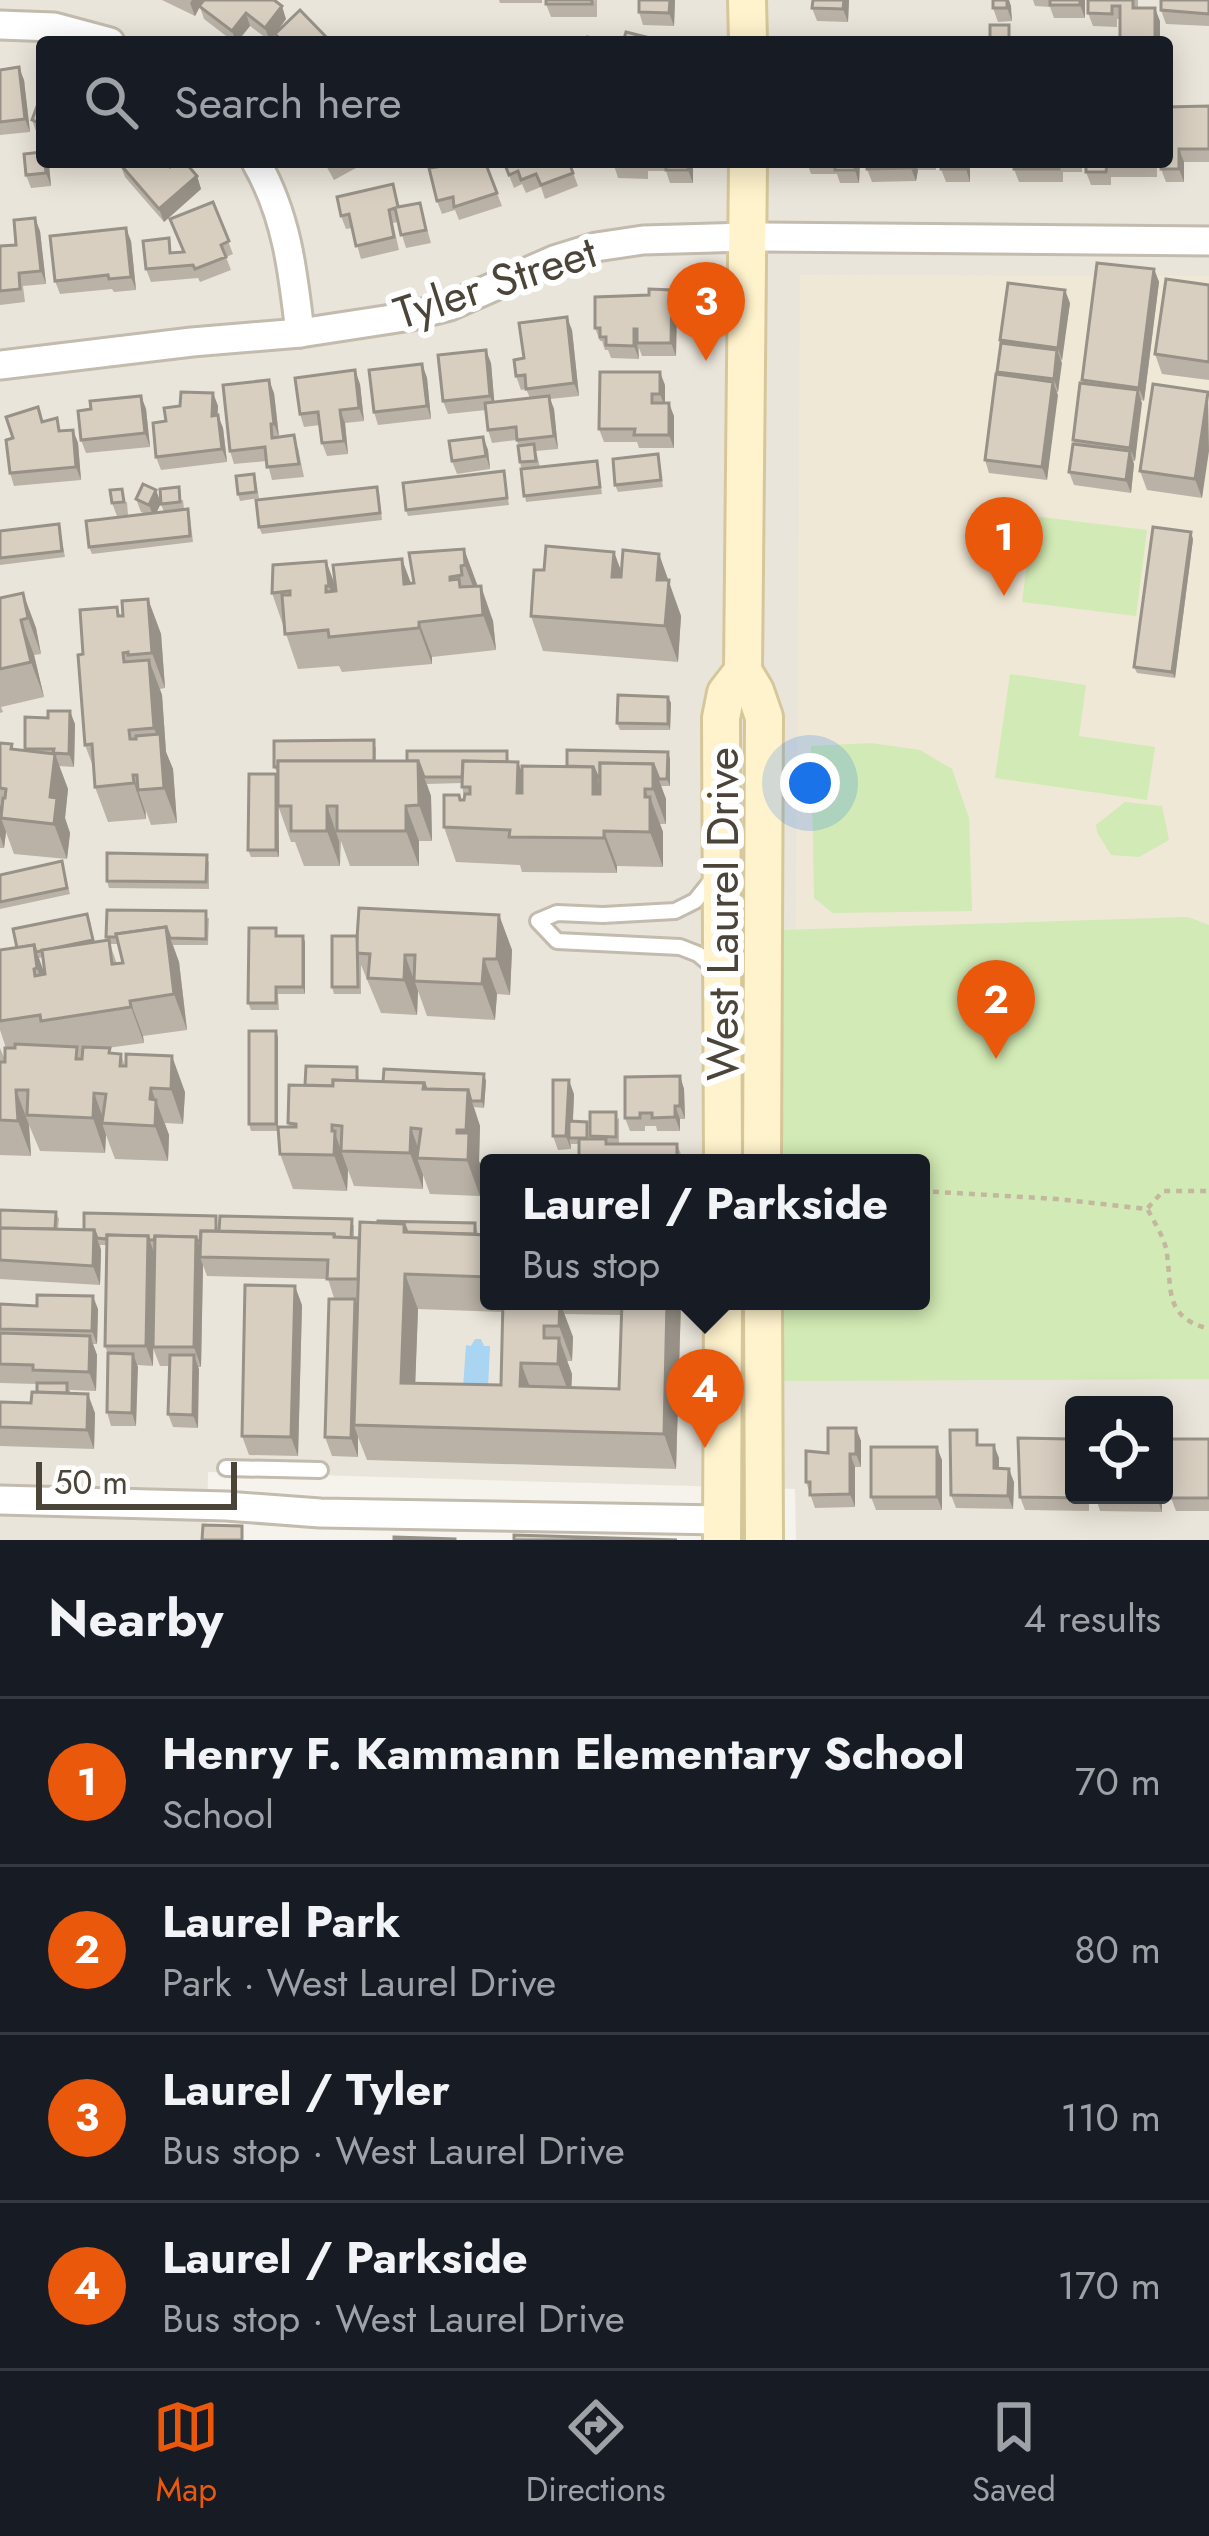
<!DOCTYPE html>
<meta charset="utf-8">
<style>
:root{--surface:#171b24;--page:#20242c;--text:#f1f3f6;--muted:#9ea1a6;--line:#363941;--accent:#ea580c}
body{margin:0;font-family:Jost,sans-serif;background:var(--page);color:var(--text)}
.controls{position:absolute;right:36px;bottom:36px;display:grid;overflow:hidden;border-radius:12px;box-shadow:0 6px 30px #0003}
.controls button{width:108px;height:108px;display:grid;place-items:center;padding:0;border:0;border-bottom:3px solid var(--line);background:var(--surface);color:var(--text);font:60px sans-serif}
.scale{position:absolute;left:36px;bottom:30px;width:201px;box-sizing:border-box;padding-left:12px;border:6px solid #4b4439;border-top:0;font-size:33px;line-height:42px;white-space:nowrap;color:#4b4439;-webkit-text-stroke:9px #fff;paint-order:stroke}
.you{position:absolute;left:810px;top:783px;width:42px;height:42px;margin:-30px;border:9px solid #fff;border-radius:50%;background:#1a73e8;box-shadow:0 0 0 18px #1a73e833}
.badge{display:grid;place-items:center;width:78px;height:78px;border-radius:50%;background:var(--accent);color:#fff;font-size:39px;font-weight:700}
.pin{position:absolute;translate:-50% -99px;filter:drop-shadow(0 3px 6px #0008)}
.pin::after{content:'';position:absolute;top:63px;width:42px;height:36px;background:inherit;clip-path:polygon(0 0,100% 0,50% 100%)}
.popup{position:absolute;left:480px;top:1154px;width:450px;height:156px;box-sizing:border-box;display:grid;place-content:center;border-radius:12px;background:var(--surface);filter:drop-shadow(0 3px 9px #0005);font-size:39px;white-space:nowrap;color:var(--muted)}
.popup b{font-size:45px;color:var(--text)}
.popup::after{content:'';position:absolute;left:50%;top:100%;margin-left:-24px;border:24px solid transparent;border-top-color:var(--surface)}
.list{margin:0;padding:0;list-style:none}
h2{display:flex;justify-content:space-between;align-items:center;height:156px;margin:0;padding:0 48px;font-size:51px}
h2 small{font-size:39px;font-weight:400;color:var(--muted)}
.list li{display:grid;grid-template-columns:78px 1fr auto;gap:36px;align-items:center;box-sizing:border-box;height:168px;padding:0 48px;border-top:3px solid var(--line)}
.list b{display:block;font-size:45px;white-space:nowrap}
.list p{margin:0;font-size:39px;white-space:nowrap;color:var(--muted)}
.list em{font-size:39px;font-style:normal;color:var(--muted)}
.icon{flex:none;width:66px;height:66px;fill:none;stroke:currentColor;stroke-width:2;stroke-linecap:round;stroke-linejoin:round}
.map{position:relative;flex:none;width:1209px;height:1540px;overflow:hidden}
.search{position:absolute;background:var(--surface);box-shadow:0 6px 30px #0003;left:36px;right:36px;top:36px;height:132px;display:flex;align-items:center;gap:30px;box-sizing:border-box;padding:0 42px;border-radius:12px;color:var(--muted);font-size:45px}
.sheet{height:828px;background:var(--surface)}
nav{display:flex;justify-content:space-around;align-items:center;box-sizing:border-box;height:168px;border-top:3px solid var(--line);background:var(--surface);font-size:33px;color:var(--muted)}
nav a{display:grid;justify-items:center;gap:6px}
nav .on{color:var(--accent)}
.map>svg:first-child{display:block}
.residential{fill:#eae5da;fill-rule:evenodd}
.education{fill:#efe8d6}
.green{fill:#d2eab5}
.water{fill:#a9d4f2}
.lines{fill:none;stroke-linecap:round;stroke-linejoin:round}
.lane-casing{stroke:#c2bbae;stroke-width:20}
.street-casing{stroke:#c2bbae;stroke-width:33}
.secondary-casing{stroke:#d6c79b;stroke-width:42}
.path{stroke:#c4b79f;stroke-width:4.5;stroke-dasharray:6 6;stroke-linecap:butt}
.lane{stroke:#fff;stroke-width:14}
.street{stroke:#fff;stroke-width:27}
.secondary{stroke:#fff3cd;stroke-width:36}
.wall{fill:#bab2a6;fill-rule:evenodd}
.shaded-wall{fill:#979187}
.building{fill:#d8cfc1;stroke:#979187;stroke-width:3}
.labels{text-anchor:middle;stroke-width:12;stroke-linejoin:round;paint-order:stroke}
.street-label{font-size:45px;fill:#4b4439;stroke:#fff}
</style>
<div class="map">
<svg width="1209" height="1540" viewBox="0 0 1209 1540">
<rect width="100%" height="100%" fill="#f6f3ec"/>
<path class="residential" d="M 0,0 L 1209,0 L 1209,1540 L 796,1540 L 795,1489 L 208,1472 L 207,1540 L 0,1540 ZM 42,42 L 1167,42 L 1167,162 L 42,162 ZM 489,1163 L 921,1163 L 921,1301 L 489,1301 ZM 1074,1405 L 1164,1405 L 1164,1495 L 1074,1495 Z"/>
<polygon class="education" points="800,275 1209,276 1209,925 1187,917 796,930"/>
<g class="green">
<polygon points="1033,516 1147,530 1136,616 1022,602"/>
<polygon points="1010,674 1086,685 1079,736 1155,747 1147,800 995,778"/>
<polygon points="871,743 920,750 952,769 969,818 972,911 833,913 814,898 811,746"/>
<polygon points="1125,802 1162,806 1169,840 1139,857 1111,855 1097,832 1096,825"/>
<polygon points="1188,917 1209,925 1209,1379 782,1381 782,1301 921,1301 921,1163 783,1163 783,930"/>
</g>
<polygon class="water" points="475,1339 481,1339 484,1346 490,1346 488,1388 463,1388 466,1345 471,1346"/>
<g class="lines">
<defs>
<g id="lane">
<polyline points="716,875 695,901 675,911 603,915 557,913 538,921 557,941 680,947 698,954 718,971"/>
<polyline points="226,1468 320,1470"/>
</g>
<g id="street">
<polyline points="0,25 54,27 110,42"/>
<path d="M 256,162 C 287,216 293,272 300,333"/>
<polyline points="0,365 192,342 300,333 411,316 450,306 554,260 596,247 643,240 748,237 1209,241"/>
<polyline points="0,1500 226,1506 320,1513 722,1520"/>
</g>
<g id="secondary">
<polyline points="747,0 748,42"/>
<polyline points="748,162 743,671 755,691 764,717 762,1163"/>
<polyline points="723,1163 721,718 726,693 743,671"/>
<polyline points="763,1301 764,1540"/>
<polyline points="722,1540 723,1301"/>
</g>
</defs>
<use href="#lane" class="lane-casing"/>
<use href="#street" class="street-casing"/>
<use href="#secondary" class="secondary-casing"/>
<g class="path">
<polyline points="921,1191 1057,1199 1147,1209 1163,1191 1209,1191"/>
<path d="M 1148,1210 C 1155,1224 1165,1238 1167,1254 C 1172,1291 1164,1317 1209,1329"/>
</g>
<use href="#lane" class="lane"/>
<use href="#street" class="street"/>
<use href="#secondary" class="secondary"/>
</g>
<g class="wall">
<polygon points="162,0 203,0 286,19 270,41 250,26 238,42 234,42 204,19 200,7 195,16"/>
<polygon points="499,0 542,0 542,3 500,3"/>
<polygon points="597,0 597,17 551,17 546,4"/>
<polygon points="639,0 675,0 674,26 643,25 639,12"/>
<polygon points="813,0 849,0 848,22 817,21 812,8"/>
<polygon points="993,0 1009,0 1012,21 998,22 993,8"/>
<polygon points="1033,0 1085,0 1085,18 1054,18 1050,7 1035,6"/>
<polygon points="1088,0 1138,0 1138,8 1160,21 1160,42 1120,42 1120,19 1117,19 1117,27 1093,26 1088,13"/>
<polygon points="1209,0 1209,26 1166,24 1161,10"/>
<polygon points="0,70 24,80 30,132 0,135"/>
<polygon points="42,93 42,136 37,134 32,120"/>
<polygon points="1209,106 1209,162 1184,162 1184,182 1166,182 1161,169"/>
<polygon points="324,162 367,162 334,180"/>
<polygon points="485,162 502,206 459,220 455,210 442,214 437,201"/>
<polygon points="504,162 569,162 578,186 545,199 541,187 526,193 522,184 514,188"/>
<polygon points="613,162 693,162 693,183 670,183 666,171 648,171 648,179 618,178"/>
<polygon points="807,162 860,162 859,183 840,183 837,174 811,174"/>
<polygon points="867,162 936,162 936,170 918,170 916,181 872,182 867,169"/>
<polygon points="970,162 970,182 946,182 941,169"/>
<polygon points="1014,162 1082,162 1082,172 1063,172 1063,182 1019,182 1014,169"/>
<polygon points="1086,162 1157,162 1157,177 1111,177 1111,185 1091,185 1086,172"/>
<polygon points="120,164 170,167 197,176 201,189 164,222 125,177"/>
<polygon points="49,165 51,186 31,188 26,175"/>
<polygon points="393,184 400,207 420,203 431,243 406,248 398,222 393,223 399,250 361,259 352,228 346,229 341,216"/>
<polygon points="213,202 233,254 226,257 231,270 200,282 198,278 151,282 146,269 183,252"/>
<polygon points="40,231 46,284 23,286 25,302 0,305 0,246 16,245"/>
<polygon points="131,241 136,290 114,292 112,289 60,294 55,281"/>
<polygon points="1154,269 1159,282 1144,401 1141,400 1135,461 1133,461 1134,464 1131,493 1074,485 1069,472 1074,444 1073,440 1083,383 1082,380"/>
<polygon points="1209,285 1209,380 1162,374 1155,354"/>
<polygon points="672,290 677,303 676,356 642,356 639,348 639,359 611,358 608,350 605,350 602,341 600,341 595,328 649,295"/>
<polygon points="1070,303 1061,361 1058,392 1056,392 1047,480 989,473 985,460 998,375 1000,340"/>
<polygon points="572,330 579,396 550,399 554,409 558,449 536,451 540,467 597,461 602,494 526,502 517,440 492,443 488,430 486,410 448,414 443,401 491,363 494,402 530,398 526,389 521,390 516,376 524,358"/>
<polygon points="422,364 427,378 431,419 378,425 374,412"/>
<polygon points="360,384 364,421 345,423 348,454 327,456 322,443 320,425 304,427 300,414"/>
<polygon points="665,385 665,403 674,416 674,448 639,448 637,442 604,442 599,429"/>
<polygon points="1208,392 1202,498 1147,490 1140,471"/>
<polygon points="213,393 218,406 217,415 223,428 227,462 161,470 156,457 166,421 180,406"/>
<polygon points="274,393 279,437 298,448 304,477 272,480 267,461 234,464 230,451"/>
<polygon points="141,396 146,409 150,447 86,453 81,440 91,409"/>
<polygon points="43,422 62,431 73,430 78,443 81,480 14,486 10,473 13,438"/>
<polygon points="483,437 488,450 490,469 457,474 452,461"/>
<polygon points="658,454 663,487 618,492 615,485"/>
<polygon points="504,471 509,505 408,516 406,510"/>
<polygon points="256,481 259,498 240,501 238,494"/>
<polygon points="379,493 382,520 262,534 259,527"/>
<polygon points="136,499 161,503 156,513 164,512 161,504 183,500 184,509 188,509 190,516 193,542 92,554 89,547 146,514 141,512"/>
<polygon points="127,502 128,515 117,516 112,503"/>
<polygon points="59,524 65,557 0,565 0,531"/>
<polygon points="1193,539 1175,678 1137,673 1134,667"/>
<polygon points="464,549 477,586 493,621 496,650 432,657 432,664 342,672 339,666 298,669 272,593 326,561 335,585 414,583"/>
<polygon points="614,552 621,571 659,554 681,616 678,662 543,651 531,616 544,570"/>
<polygon points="23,593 36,628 41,654 34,655 44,697 1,707 3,712 0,713 0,598"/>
<polygon points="148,599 161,634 165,688 160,689 162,695 166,752 173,769 177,823 151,825 146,811 146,819 108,822 95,787 94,769 85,745 83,654 117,607 120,616 123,616"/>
<polygon points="668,697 671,703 670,730 620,730 617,723"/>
<polygon points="75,724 74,767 59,766 68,789 65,818 70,833 67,859 14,854 6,832 4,848 0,848 0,743 12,744 14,750 26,751 25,749"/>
<polygon points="376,747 376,761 407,761 507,751 509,762 522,774 668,752 670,759 670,786 661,786 666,799 666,824 660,824 663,832 663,867 617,866 617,873 522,872 520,865 456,862 444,827 459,795 461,800 464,800 462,783 427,784 431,796 432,841 419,841 419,866 350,866 341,841 340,866 304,866 295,842 291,842 279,808 279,857 251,857 248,850 278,780 278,774 274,767"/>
<polygon points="62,861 70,894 0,909 0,875"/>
<polygon points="209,861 209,889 109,888 107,881"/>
<polygon points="499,915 512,950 510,995 497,994 495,1020 427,1016 418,991 417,1015 381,1013 361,965 361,994 334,994 332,987 357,936"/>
<path d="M 209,918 L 208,945 L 173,945 L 179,962 L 187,1030 L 143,1036 L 144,1043 L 107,1048 L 111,1053 L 121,1054 L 125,1066 L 185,1092 L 183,1124 L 165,1123 L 169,1135 L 168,1161 L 115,1159 L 106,1135 L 105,1153 L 40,1151 L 29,1125 L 31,1156 L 0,1155 L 0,1048 L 5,1060 L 6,1048 L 0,1030 L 0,950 L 17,948 L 90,921 L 94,942 L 107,940 L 106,937 ZM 110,944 L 119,944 L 123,963 L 117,964 ZM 43,957 L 45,974 L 44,974 L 39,958 Z"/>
<polygon points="278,936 305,942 305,994 278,994 279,1010 251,1010 248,1003"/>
<polygon points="276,1031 278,1038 278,1127 289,1127 288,1123 305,1085 357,1067 359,1081 383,1082 484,1074 486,1081 484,1108 474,1107 480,1126 479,1161 482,1169 480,1196 430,1194 423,1175 423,1189 354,1186 348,1170 347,1191 293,1189 280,1154 278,1131 251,1131 249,1124"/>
<polygon points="680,1076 684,1089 685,1119 680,1119 680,1131 657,1131 656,1126 645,1126 645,1131 630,1131 625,1118"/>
<polygon points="574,1094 573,1121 589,1139 591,1139 590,1136 619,1118 619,1143 608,1144 677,1144 682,1157 579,1144 571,1144 571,1149 558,1150 553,1136"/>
<path d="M 0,1210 L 56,1212 L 59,1219 L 58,1229 L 84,1230 L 216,1216 L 218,1231 L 354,1225 L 354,1238 L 475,1223 L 478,1234 L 489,1235 L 489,1301 L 681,1301 L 676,1469 L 367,1460 L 358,1437 L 358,1457 L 332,1456 L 325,1437 L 355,1299 L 357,1307 L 358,1298 L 334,1298 L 328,1279 L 207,1276 L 203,1265 L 201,1367 L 198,1367 L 198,1428 L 173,1427 L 168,1414 L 169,1366 L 160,1366 L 153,1348 L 153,1366 L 137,1365 L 136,1426 L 111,1426 L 107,1412 L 108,1354 L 105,1346 L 107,1245 L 100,1245 L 101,1250 L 100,1285 L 0,1279 ZM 418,1309 L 503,1312 L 501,1385 L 415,1383 ZM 564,1314 L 621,1315 L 619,1389 L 571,1387 L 572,1374 L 567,1361 L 572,1361 L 573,1337 Z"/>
<polygon points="0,1304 98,1309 97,1344 93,1344 97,1355 96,1391 70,1390 70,1393 95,1413 94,1449 0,1446 0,1402 31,1403 37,1392 37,1384 0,1383"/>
<polygon points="302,1305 298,1456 249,1455 242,1436"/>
<polygon points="856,1428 861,1441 861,1467 855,1467 855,1507 815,1508 806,1482 828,1453"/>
<polygon points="1069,1439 1074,1451 1074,1495 1089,1495 1089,1511 1025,1510 1020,1497"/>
<polygon points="1209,1439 1209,1511 1176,1511 1171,1498"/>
<polygon points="982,1445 999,1458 999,1468 1014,1482 1013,1509 956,1508 951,1495"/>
<polygon points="942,1460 942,1510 876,1510 871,1497"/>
<polygon points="1095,1495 1162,1495 1162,1512 1100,1511"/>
</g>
<g class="shaded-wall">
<polygon points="192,0 203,0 195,16 190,3"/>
<polygon points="670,0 675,0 674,26 669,13"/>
<polygon points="844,0 849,0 848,22 843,9"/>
<polygon points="1007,0 1009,0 1011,6 1012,21 1007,8"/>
<polygon points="1080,0 1085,0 1085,18 1080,5"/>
<polygon points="282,6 286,19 270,41 265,28"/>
<polygon points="1155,8 1160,21 1160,42 1155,42"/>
<polygon points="246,13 250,26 236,42 232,31"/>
<polygon points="19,67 24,80 30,132 25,119"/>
<polygon points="1179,149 1184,162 1184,182 1179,169"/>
<polygon points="45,162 48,162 49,165 51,186 46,173"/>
<polygon points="688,162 693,162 693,183 688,170"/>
<polygon points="855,162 860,162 859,183 855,170"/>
<polygon points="912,162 915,162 918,170 916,181 911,168"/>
<polygon points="966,162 970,162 970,182 966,169"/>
<polygon points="197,176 201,189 164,222 159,209"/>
<polygon points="35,218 40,231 46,284 41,271"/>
<polygon points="126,228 131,241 136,290 131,277"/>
<polygon points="1154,269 1159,282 1144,401 1139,388"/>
<polygon points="672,290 677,303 676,356 671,343"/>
<polygon points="1065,290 1070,303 1062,361 1058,348"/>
<polygon points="567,317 572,330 579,396 574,383"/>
<polygon points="634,329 639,342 637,343 639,359 634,346"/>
<polygon points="486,350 491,363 495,409 490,396"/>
<polygon points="1057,350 1062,363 1058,392 1054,379"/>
<polygon points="422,364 427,378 431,419 427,406"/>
<polygon points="355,370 360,384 364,421 359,408"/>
<polygon points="660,372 665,385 665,407 660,394"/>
<polygon points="269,380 274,393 279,437 274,424"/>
<polygon points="1053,382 1058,395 1047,480 1042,467"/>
<polygon points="1138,390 1142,403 1135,461 1130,448"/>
<polygon points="1208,392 1209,451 1202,498 1195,479"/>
<polygon points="213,393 218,406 217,429 212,416"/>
<polygon points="141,396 146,409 150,447 145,433"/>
<polygon points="549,396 554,409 558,449 554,436"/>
<polygon points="669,403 674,416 674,448 669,435"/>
<polygon points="340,410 345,423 348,454 344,441"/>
<polygon points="218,415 223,428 227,462 222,449"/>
<polygon points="73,430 78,443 81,480 76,467"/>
<polygon points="483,437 488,450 490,469 486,456"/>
<polygon points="1130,451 1134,464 1131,493 1126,480"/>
<polygon points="156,490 161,503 154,518 149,505"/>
<polygon points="1191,532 1193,539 1175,678 1172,672"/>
<polygon points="464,549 477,584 478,600 465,565"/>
<polygon points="614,552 627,587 612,577"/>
<polygon points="659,554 681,616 678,662 665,626 657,580"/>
<polygon points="402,559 415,594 404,584"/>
<polygon points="326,561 339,596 342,621 329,586"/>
<polygon points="481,586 493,621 496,650 483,615"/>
<polygon points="23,593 36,628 41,654 28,618"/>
<polygon points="148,599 161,634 165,688 152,653"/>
<polygon points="21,620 34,655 44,697 31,662"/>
<polygon points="419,622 432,657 432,664 419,628"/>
<polygon points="149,660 162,695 166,752 173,769 177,823 164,788 161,746 154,728"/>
<polygon points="668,697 671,703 670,730 668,724"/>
<polygon points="70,711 75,724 74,767 69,754"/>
<polygon points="668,752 670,759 670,786 667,779"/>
<polygon points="55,754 68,789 65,818 70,833 67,859 54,824 50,797"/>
<polygon points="418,761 431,796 432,841 419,805"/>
<polygon points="518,762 531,797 517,793"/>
<polygon points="653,764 666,799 666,824 653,789"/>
<polygon points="593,767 606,802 593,794"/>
<polygon points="276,774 278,781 279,857 276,850"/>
<polygon points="133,775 145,811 146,819 134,783"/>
<polygon points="645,789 650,803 650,797 663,832 663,867 650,832"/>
<polygon points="0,804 5,819 1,818 6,832 4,848 0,836"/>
<polygon points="327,806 339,841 340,866 327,831"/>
<polygon points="406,806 419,841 419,866 406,831"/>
<polygon points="604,831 617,866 617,873 604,838"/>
<polygon points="499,915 512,950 510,995 497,959"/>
<polygon points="166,927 179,962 187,1030 174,994"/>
<polygon points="303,936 305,942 305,994 303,987"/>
<polygon points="34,945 47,980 50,1004 37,968"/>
<polygon points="405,955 418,991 417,1015 404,980"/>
<polygon points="484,959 497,994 495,1020 482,984"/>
<polygon points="130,1001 143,1036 144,1043 131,1007"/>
<polygon points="276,1031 278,1038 278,1131 276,1124"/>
<polygon points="172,1056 185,1092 183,1124 171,1089"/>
<polygon points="484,1074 486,1081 484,1108 482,1101"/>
<polygon points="680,1076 684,1089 685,1119 680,1106"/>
<polygon points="569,1080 574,1094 572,1138 569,1138 571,1149 566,1136"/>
<polygon points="151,1088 169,1135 168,1161 155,1126 150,1099"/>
<polygon points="16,1090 29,1125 31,1156 18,1121"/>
<polygon points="468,1090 480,1126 479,1161 482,1169 480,1196 457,1133 457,1130 468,1160 469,1138 466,1130"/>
<polygon points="94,1093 105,1123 102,1123 106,1135 105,1153 93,1118"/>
<polygon points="675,1106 680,1119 680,1131 675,1117"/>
<polygon points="332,1125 348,1170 347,1191 334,1155"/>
<polygon points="411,1128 422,1159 417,1158 423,1175 423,1189 410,1153"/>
<polygon points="94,1230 101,1250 100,1285 93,1266"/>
<polygon points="148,1236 155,1255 153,1366 146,1346"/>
<polygon points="196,1237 203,1256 200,1257 203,1265 201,1367 194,1347"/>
<polygon points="405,1274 418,1309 414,1418 401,1383"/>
<polygon points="295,1286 302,1305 298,1456 291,1437"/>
<polygon points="93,1296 98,1309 97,1344 92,1331"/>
<polygon points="355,1299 362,1319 354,1425 358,1437 358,1457 351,1438"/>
<polygon points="667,1301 681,1301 676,1469 664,1434"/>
<polygon points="560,1302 573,1337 572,1361 559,1326"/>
<polygon points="90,1336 97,1355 96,1391 89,1372"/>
<polygon points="559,1338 572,1374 571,1399 558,1364"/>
<polygon points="133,1354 138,1367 136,1426 132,1413"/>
<polygon points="194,1355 199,1369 198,1428 193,1415"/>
<polygon points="521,1363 534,1398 520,1386"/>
<polygon points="88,1394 95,1413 94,1449 87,1430"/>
<polygon points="856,1428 861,1441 861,1467 856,1454"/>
<polygon points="994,1445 999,1458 999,1481 994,1468"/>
<polygon points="937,1447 942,1460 942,1510 937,1497"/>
<polygon points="850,1454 855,1467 855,1507 850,1494"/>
<polygon points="1009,1469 1014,1482 1013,1509 1008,1496"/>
<polygon points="1157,1495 1162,1495 1162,1512 1157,1499"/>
</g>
<g class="building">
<polygon points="204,0 274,0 282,6 265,28 246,13 232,31 199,6"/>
<rect x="546" y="0" width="46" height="4"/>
<polygon points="639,0 670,0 669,13 639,12"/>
<polygon points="813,0 844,0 843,9 812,8"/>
<rect x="993" y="0" width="14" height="8"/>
<rect x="1050" y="0" width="30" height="5"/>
<polygon points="1088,0 1133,0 1133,8 1155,8 1155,42 1120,42 1120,6 1112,6 1112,14 1088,13"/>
<polygon points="1161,0 1209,0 1209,14 1161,10"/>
<polygon points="300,10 331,42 275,42 280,39 275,34"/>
<rect x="990" y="25" width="19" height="17"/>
<polygon points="626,32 666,42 623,42"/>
<polygon points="587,37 596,39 598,42 581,42"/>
<polygon points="19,67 25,119 0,122 0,70"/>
<polygon points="42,93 42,124 32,120"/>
<polygon points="1209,106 1209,149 1179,149 1179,169 1161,169 1161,162 1167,162 1167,107"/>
<polygon points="42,152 42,162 45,162 46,173 26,175 24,154"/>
<polygon points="122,162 165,162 170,167 176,162 185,162 197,176 159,209 120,164"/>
<polygon points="447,162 485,162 497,193 454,207 453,197 437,201 429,168 449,165"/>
<polygon points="504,162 569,162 573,173 541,185 536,174 521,180 518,171 509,175"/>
<polygon points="613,162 643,162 643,166 613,165"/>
<rect x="666" y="162" width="22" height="8"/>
<rect x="835" y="162" width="20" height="8"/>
<polygon points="867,162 912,162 911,168 867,169"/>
<rect x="941" y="162" width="25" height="7"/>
<polygon points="1014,162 1058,162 1059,169 1014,169"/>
<polygon points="1086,162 1152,162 1152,164 1107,164 1106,172 1086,172"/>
<polygon points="393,184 398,207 420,203 426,230 401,235 395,208 389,210 394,237 356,246 349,214 341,216 337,197"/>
<polygon points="213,202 229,241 221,245 226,257 195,269 193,265 146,269 143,241 169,238 170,253 184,252 170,219"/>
<polygon points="35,218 41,271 19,273 20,289 0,291 0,246 16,245 14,220"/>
<polygon points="126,228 131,277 109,279 108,275 55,281 50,236"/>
<polygon points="1097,263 1154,269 1139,388 1082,380"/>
<polygon points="1166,279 1209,285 1209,362 1155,354"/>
<polygon points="1008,283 1065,290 1058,348 1000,340"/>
<polygon points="649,289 672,290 671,343 637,343 637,329 634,329 634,346 606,345 606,337 600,337 600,328 595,328 595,297 649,295"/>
<polygon points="567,317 574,383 526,389 525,375 516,376 514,360 524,358 519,323"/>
<polygon points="1001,343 1057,350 1054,379 997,372"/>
<polygon points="486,350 490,396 443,401 438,355"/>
<polygon points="422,364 427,406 374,412 369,370"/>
<polygon points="355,370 359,408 340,410 344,441 322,443 318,412 300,414 295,378"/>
<polygon points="600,372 660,372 660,394 652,394 652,403 669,403 669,435 634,435 635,429 599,429"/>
<polygon points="996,374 1053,382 1042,467 985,460"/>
<polygon points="269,380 274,424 271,424 272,438 294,435 299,464 267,467 265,447 230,451 223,385"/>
<polygon points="1080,383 1138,390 1130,448 1073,440"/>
<polygon points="1153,384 1208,392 1195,479 1140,471"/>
<polygon points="181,392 213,393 212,416 218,415 222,449 156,457 153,423 166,421 164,408 180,406"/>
<polygon points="141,396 145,433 81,440 78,411 91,409 90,401"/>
<polygon points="549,396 554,436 517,440 516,427 488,430 485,403"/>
<polygon points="38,407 42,422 57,418 59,431 73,430 76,467 10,473 6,440 13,438 6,417"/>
<polygon points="483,437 486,456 452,461 449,441"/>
<polygon points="534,444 536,461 520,462 518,446"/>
<polygon points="1073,444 1130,451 1126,480 1069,472"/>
<polygon points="658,454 661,480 615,485 613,459"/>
<polygon points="597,461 600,487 524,496 521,469"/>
<polygon points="504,471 507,498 406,510 403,483"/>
<polygon points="254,474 256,492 238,494 236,476"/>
<polygon points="143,484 156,490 149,505 136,499"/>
<polygon points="179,487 180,502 161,504 160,489"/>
<polygon points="377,487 380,513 259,527 256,500"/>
<polygon points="122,489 124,502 112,503 110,490"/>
<polygon points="188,509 190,536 89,547 86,521"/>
<polygon points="59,524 62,551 0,558 0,531"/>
<polygon points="1153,527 1191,532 1172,672 1134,667"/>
<polygon points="546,546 614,552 612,577 621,577 623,550 659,554 657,580 669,580 665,626 531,616 534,570 544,570"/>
<polygon points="464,549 465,565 461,566 462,575 450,577 450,580 459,579 460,587 481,586 483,615 419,622 419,628 329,637 328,630 285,634 282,595 290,595 290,591 272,593 273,565 326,561 329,586 326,586 326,592 336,591 333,565 402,559 404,584 414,583 409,553"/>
<polygon points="23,593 28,618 21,620 31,662 0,669 0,598"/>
<polygon points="148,599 152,653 128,655 128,652 123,653 124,662 149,660 154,728 129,730 130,739 136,739 136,736 160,734 164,788 138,790 137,775 133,775 134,783 95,787 92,744 85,745 78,655 83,654 80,610 117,607 118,616 123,616 122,601"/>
<polygon points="618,695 668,697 668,724 617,723"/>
<polygon points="48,711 70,711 69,754 53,753 54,749 25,749 25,717 48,718"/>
<polygon points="374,740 374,761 278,761 278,767 274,767 274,741"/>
<polygon points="0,743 12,744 11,749 55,754 50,797 57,798 54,824 1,818 3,798 5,798 6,789 0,788"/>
<polygon points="567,750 668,752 667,779 659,779 653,764 600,763 600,778 598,778 593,767 567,766"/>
<polygon points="407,751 507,751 507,762 463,761 462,777 424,777 418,761 407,761"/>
<polygon points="278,761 418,761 419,805 406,806 406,831 337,831 337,806 327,806 327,831 291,831 291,806 278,806"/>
<polygon points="463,761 518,762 517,793 522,793 522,766 593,767 593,794 600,794 600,763 653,764 653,789 645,789 645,797 650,797 650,832 604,831 604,838 509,837 510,830 444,827 444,795 459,795 460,800 464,800 465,794 470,794 470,787 462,787"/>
<polygon points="249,774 276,774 276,850 248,850"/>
<polygon points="107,853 207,855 206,882 107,881"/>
<polygon points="62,861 67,888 0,902 0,875"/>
<polygon points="359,908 499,915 497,959 484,959 482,984 414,981 415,955 405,955 404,980 368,978 370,954 356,953"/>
<polygon points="107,910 206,911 206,939 170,938 166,927 116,934 117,937 106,937"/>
<polygon points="87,914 93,940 36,952 34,945 17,948 13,929"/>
<polygon points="166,927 174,994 130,1001 131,1007 41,1021 40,1015 0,1021 0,950 34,945 37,968 34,969 35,976 45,974 42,950 109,940 112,964 123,963 116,934"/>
<polygon points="249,928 276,928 276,936 303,936 303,987 276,987 276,1003 248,1003"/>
<polygon points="332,936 357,936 358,987 332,987"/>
<rect x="249" y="1031" width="27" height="93"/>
<polygon points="15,1044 77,1047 76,1059 82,1059 83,1047 110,1048 109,1053 121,1054 120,1066 126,1066 126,1054 172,1056 171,1089 151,1088 150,1099 156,1100 155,1126 102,1123 106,1094 94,1093 93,1118 27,1115 28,1090 16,1090 18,1121 0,1120 0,1062 5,1062 5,1048 15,1048"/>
<polygon points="306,1066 357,1067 357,1081 333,1080 333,1086 305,1085"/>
<polygon points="384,1069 484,1074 482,1101 471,1101 468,1090 426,1089 424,1083 383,1082"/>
<polygon points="680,1076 680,1106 675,1106 675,1117 652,1118 652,1113 640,1113 640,1118 625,1118 625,1077"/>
<polygon points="333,1080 424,1083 423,1089 468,1090 466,1130 457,1130 457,1133 469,1133 468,1160 417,1158 421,1129 411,1128 410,1153 341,1151 342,1126 332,1125 332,1131 335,1131 334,1155 280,1154 278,1127 296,1127 296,1124 288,1123 289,1085 333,1086"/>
<polygon points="553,1080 569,1080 566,1136 553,1136"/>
<polygon points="590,1112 616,1112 616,1137 590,1136"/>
<polygon points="569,1121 587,1122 587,1138 569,1138"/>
<polygon points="579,1139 606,1139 606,1144 677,1144 677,1162 683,1163 579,1163"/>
<polygon points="0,1210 56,1212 55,1229 0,1228"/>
<polygon points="84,1213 216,1216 216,1231 201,1231 200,1241 197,1241 196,1237 155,1236 154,1240 149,1240 148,1236 107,1235 107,1239 97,1238 94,1230 84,1230"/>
<polygon points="220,1216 352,1219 351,1238 335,1237 334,1234 219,1231"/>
<polygon points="378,1221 475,1223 475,1234 407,1232 404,1224 378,1223"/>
<polygon points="360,1222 404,1224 404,1232 489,1235 489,1277 405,1274 401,1383 501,1385 503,1301 560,1302 559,1326 544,1326 544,1338 559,1338 558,1364 521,1363 520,1386 619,1389 622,1301 667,1301 664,1434 354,1425"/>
<polygon points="0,1228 94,1230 93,1266 0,1260"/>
<polygon points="201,1231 334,1234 334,1237 359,1238 358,1279 327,1279 328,1260 200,1257"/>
<polygon points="107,1235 148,1236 146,1346 105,1346"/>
<polygon points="155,1236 196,1237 194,1347 153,1347"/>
<polygon points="245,1285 295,1286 291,1437 242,1436"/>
<polygon points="37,1295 93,1296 92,1331 0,1329 0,1304 37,1306"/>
<polygon points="329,1299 355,1299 351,1438 325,1437"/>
<polygon points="0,1333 90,1336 89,1372 33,1370 33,1365 0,1364"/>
<polygon points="108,1353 133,1354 132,1413 107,1412"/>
<polygon points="170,1355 194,1355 193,1415 168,1414"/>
<polygon points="37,1383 67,1383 67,1393 37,1392"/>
<polygon points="32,1392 88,1394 87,1430 0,1427 0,1402 31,1403"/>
<polygon points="828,1428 856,1428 856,1454 850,1454 850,1494 810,1495 810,1482 806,1482 806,1451 828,1453"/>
<polygon points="950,1430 977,1430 977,1445 994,1445 994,1468 1009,1469 1008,1496 951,1495"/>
<polygon points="1018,1438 1069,1439 1069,1458 1074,1458 1074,1495 1084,1495 1084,1498 1020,1497"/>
<rect x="1171" y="1439" width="38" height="59"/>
<rect x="871" y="1447" width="66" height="50"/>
<polygon points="1095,1495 1157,1495 1157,1499 1095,1498"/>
<polygon points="203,1525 242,1526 242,1540 202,1540"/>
<polygon points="514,1535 677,1540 514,1540"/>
<polygon points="394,1537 455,1539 455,1540 394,1540"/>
</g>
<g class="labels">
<g class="street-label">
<text transform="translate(495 282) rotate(-18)" y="16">Tyler Street</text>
<text transform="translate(722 914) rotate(-90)" y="16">West Laurel Drive</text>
</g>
</g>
</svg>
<div class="controls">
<button><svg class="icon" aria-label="locate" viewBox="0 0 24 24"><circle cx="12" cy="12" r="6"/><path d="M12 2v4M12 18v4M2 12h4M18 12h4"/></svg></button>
</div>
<div class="scale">50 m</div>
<div class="you"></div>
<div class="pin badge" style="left:1004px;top:596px">1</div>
<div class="pin badge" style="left:996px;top:1059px">2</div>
<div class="pin badge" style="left:706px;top:361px">3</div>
<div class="pin badge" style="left:705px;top:1448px">4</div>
<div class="popup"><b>Laurel / Parkside</b>Bus stop</div>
<div class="search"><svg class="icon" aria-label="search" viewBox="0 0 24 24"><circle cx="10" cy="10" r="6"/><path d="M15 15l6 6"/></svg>Search here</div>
</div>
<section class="sheet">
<h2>Nearby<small>4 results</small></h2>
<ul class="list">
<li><span class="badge">1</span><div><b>Henry F. Kammann Elementary School</b><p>School</p></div><em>70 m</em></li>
<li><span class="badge">2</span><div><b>Laurel Park</b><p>Park · West Laurel Drive</p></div><em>80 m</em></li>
<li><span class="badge">3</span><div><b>Laurel / Tyler</b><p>Bus stop · West Laurel Drive</p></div><em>110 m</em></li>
<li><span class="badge">4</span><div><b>Laurel / Parkside</b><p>Bus stop · West Laurel Drive</p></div><em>170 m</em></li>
</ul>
</section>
<nav>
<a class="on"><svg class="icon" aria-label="map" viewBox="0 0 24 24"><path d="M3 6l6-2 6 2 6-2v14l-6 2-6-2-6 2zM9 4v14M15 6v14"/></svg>Map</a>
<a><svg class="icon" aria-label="directions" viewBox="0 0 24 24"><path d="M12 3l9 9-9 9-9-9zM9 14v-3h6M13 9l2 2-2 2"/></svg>Directions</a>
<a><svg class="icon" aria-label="saved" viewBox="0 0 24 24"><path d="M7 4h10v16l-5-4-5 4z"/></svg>Saved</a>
</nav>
